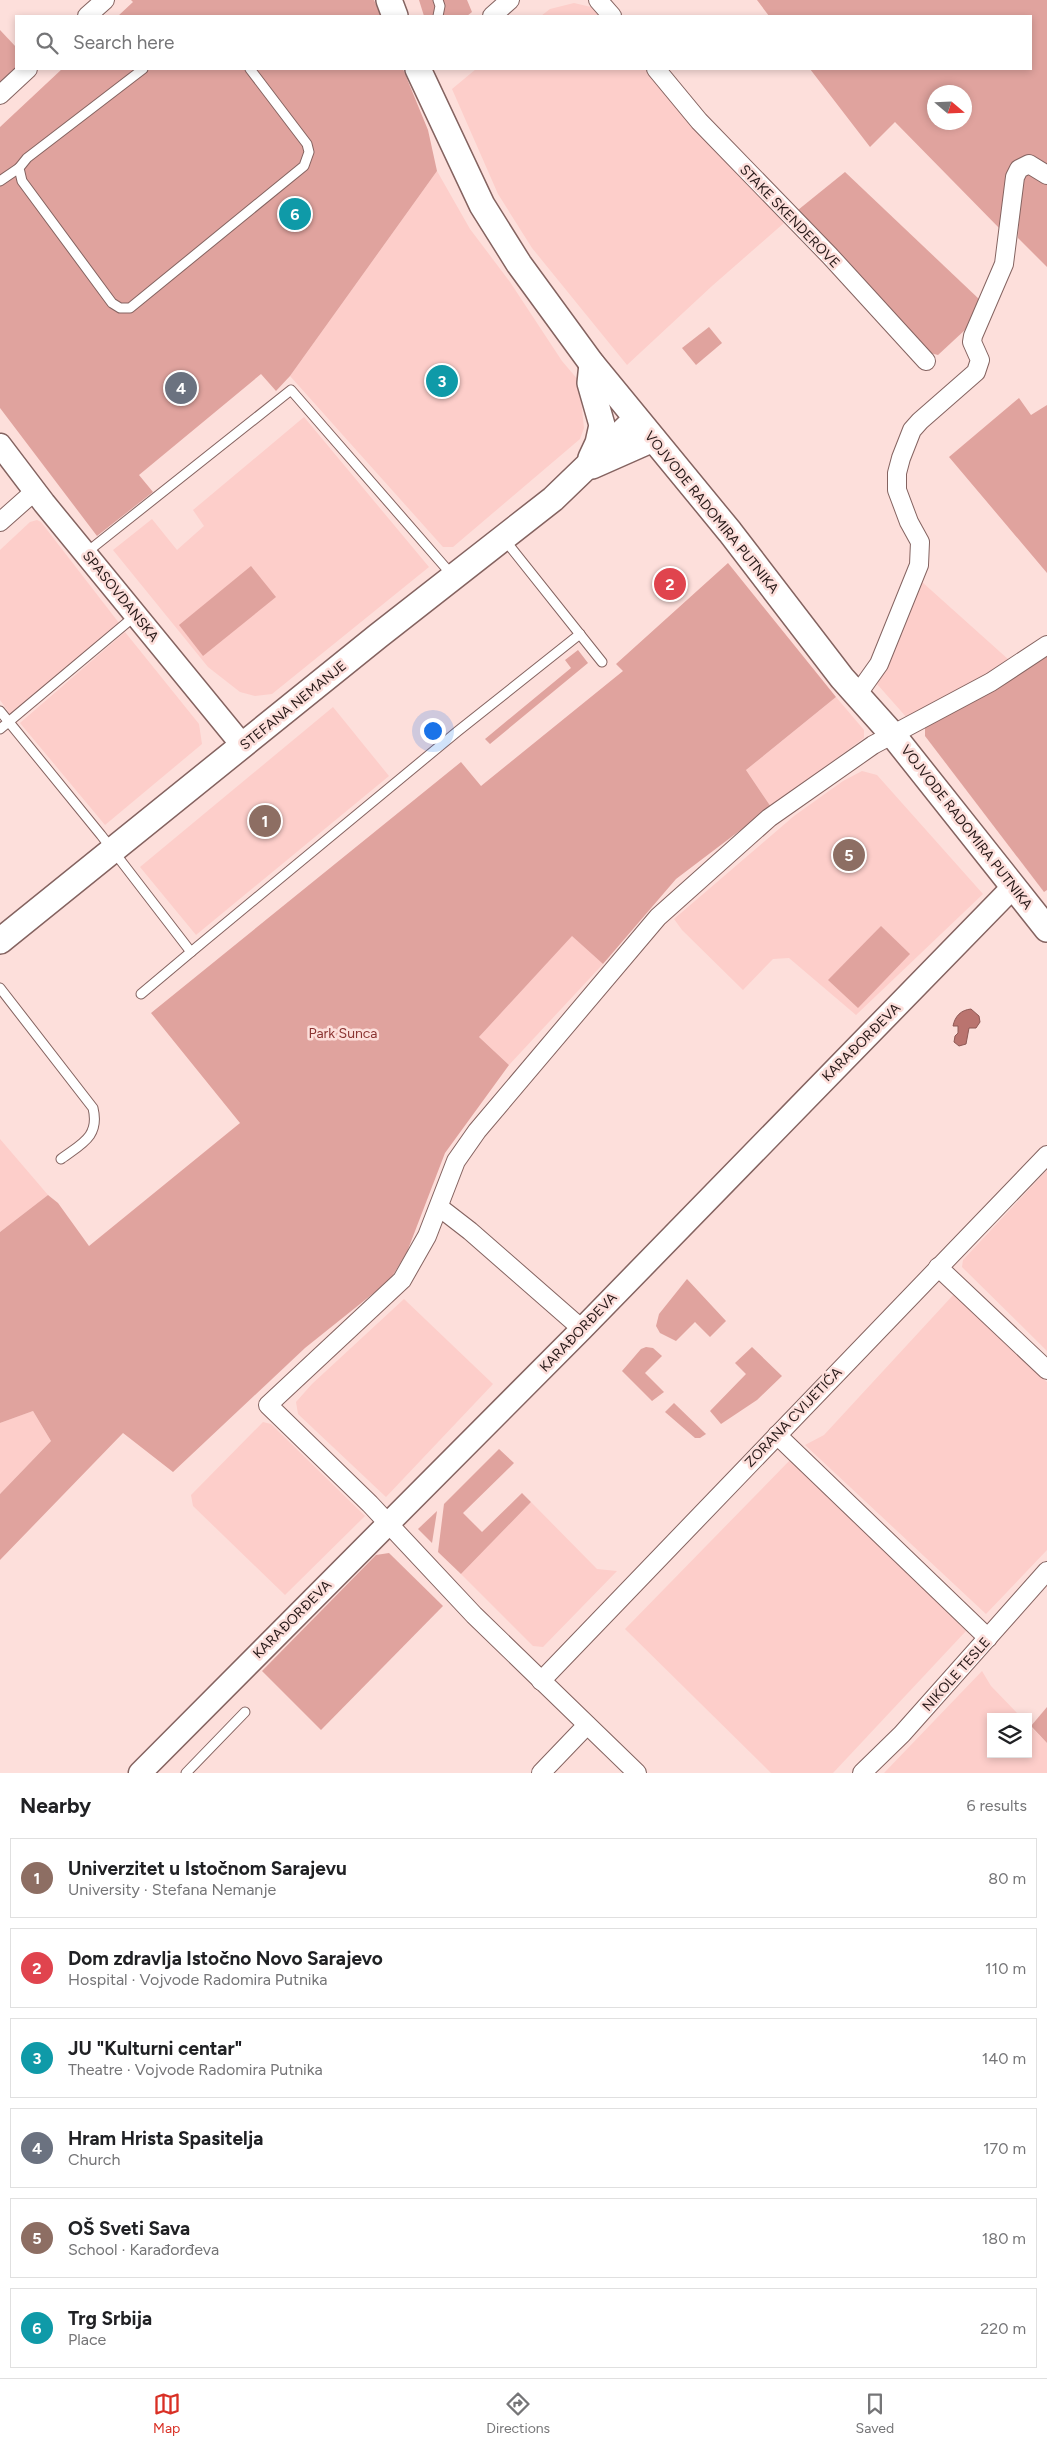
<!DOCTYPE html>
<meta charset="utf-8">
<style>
:root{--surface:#fff;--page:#f2f2f2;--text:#202124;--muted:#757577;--line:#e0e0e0;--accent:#d93025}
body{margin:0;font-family:Figtree,sans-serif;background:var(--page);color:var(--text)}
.controls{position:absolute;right:15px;bottom:15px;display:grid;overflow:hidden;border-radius:0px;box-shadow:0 2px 8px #0003}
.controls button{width:45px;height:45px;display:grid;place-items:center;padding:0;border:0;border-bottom:1px solid var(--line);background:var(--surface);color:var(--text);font:25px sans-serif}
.compass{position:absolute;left:927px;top:85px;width:45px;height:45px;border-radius:50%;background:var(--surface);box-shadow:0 2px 8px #0003;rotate:109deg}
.you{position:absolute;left:432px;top:730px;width:18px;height:18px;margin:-12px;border:4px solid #fff;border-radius:50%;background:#1a73e8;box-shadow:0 0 0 8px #1a73e833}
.badge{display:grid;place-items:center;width:32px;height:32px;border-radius:50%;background:var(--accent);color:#fff;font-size:16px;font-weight:700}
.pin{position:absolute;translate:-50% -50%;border:2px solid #fff;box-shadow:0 1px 5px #0006}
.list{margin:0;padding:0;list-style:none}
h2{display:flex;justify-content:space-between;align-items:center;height:65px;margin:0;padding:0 20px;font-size:21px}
h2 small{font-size:16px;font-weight:400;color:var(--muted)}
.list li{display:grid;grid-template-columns:32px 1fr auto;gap:15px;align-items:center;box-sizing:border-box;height:80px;margin:0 10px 10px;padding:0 10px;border:1px solid var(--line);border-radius:0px}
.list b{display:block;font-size:19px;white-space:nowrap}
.list p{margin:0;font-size:16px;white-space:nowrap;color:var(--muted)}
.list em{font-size:16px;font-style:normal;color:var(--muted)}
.icon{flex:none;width:28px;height:28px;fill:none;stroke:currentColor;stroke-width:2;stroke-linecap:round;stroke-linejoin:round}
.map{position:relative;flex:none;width:1047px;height:1773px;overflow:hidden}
.search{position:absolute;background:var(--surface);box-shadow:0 2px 8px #0003;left:15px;right:15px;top:15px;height:55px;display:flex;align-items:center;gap:12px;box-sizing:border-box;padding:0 18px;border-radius:0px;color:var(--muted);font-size:19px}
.sheet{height:605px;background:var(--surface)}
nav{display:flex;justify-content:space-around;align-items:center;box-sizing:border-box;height:70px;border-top:1px solid var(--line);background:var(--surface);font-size:14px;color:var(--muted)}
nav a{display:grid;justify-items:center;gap:2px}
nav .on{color:var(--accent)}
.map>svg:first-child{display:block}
.built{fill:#fdceca}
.green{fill:#e0a39e;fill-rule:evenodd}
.water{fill:#ba746f;stroke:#8e5955}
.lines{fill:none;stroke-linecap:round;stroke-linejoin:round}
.service-casing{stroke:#846360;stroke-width:11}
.minor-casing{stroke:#846360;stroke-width:20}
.tertiary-casing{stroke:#846360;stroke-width:25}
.secondary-casing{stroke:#846360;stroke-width:28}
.service{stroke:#fff;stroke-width:9}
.minor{stroke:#fff;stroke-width:18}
.tertiary{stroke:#fff;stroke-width:22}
.secondary{stroke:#fff;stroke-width:25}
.labels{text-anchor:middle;stroke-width:5;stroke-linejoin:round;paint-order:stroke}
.street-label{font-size:14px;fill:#271918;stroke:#fddfdb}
.park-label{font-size:14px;fill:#8b3432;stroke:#fddfdb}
</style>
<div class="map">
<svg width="1047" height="1773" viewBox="0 0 1047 1773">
<rect width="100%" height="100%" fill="#fddfdb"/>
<g class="built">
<polygon points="574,3 591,7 603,16 541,16 550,9"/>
<polygon points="476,69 649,69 784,223 712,286 627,365 532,248 498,194 452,89"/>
<polygon points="437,171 470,229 510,282 562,361 579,381 584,428 580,439 453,547 443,547 290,376"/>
<polygon points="304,417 429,567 272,694 255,696 240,692 208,667 113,550 152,519 177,550 204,526 193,510"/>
<polygon points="37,520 41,522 119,623 10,714 0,700 0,550 30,522"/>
<polygon points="922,582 1009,660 981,679 908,719 877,684 896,646"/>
<polygon points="125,632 199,724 202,744 105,825 20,723"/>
<polygon points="836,697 864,730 864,738 771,807 746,770"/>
<polygon points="333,707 389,776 196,935 140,867"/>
<polygon points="862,771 877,775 983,894 856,1015 789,958 773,959 743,990 682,930 674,919 794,816 843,781"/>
<polygon points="572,935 603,964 509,1065 479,1037"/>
<polygon points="0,1139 48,1195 0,1232"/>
<polygon points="1047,1170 1047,1351 962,1267 963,1260"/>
<polygon points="955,1293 1047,1382 1047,1550 986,1614 805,1445 824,1435"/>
<polygon points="404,1299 493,1384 386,1497 298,1414 296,1402 312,1384"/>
<polygon points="33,1411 51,1441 0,1494 0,1423"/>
<polygon points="263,1422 271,1424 365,1516 285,1595 193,1506 191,1495"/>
<polygon points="791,1459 966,1631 833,1773 771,1773 625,1629"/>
<polygon points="531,1502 597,1569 617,1571 543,1647 533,1646 461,1574"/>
<polygon points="982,1671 991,1686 1021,1717 991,1717 991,1754 1028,1754 1028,1724 1047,1743 1047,1773 884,1773"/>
</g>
<g class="green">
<polygon points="131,0 374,0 381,16 118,16 133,2"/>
<polygon points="419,0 467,0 472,12 467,16 424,16"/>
<path d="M 757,0 L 1047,0 L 1047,166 L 1033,157 L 1018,159 L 1012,165 L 1003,232 L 895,122 L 870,147 L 810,69 L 1031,69 L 1031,16 L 769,16 ZM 934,92 L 964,92 L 964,122 L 934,122 Z"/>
<polygon points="0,30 16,47 16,69 0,83"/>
<polygon points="62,69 403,69 428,130 437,171 290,376 276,391 261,374 139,475 153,492 97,536 0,408 0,127"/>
<polygon points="1028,171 1047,183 1047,267 1018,238 1020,185 1022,177"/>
<polygon points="845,172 980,300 966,329 938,355 930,353 798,210"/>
<polygon points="709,327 722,343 696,365 682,348"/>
<polygon points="1019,398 1031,415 1047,405 1047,573 949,457"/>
<polygon points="728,563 836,697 746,770 771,807 676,879 603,964 572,936 479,1037 509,1065 445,1153 407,1252 390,1280 305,1348 173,1472 123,1433 0,1560 0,1494 51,1441 33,1411 0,1423 0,1232 48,1195 58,1203 89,1246 240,1123 151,1013 461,762 481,786 623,671 616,664"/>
<polygon points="251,566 276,597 203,656 179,625"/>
<polygon points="578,650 588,663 490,744 485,739 571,668 565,660"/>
<polygon points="1047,655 1047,890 1044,892 925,736 925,728"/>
<polygon points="881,926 910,954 858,1008 828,980"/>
<polygon points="687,1279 726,1321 710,1337 695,1322 676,1341 660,1333 656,1326 659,1314"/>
<polygon points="646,1347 653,1348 662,1356 645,1373 664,1392 652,1401 622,1371 641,1349"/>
<polygon points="752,1347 782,1376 757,1400 721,1424 710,1411 746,1374 735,1363"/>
<polygon points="674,1403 706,1434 700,1438 695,1438 665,1412"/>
<polygon points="499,1449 514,1463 463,1513 482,1532 522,1493 531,1502 461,1574 438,1552 444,1504"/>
<polygon points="437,1511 432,1543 418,1529"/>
<polygon points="389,1553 443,1606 321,1730 262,1671 376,1555"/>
<polygon points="1047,1707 1047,1743 1031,1726"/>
</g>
<path class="water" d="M 971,1009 L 979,1016 L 980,1022 L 976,1028 L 969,1028 L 966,1044 L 959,1046 L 954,1042 L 955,1036 L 958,1033 L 958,1026 L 953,1026 C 955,1016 961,1010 971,1009 Z"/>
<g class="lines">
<defs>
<g id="service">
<polyline points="438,0 440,6 438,16"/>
<polyline points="143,69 27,158 19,168 22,181 112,303 120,308 130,308 304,166 309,152 307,144 250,69"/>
<polyline points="0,181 19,168"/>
<polyline points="504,539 602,662"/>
<polyline points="87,552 291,390 452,575"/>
<polyline points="0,711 101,835 191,952 458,731 580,634"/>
<polyline points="0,729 136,615"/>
<path d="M 0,988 L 93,1108 C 100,1137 81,1144 61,1159"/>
<polyline points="141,994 191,952"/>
<polyline points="186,1773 245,1712"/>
</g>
<g id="minor">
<polyline points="598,0 612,16"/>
<polyline points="87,16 105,0"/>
<polyline points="492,16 510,0"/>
<polyline points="656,69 699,121 830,256 926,361"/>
<polyline points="0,95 28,69"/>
<polyline points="0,522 35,491"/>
<polyline points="857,695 879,664 919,565 920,542 909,522 897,490 897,473 901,458 912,430 920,421 976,372 980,360 972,342 973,336 1004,264 1015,177 1019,169 1029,164 1047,175"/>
<polyline points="439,1207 470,1231 582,1329"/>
<polyline points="938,1267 1047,1370"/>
<polyline points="777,1435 988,1638"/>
<polyline points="541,1681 1047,1155"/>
<polyline points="541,1773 587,1725"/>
<polyline points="637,1773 474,1615 370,1504 268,1405 402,1280 427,1236 456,1161 477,1131 658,917 769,818 873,745 991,682 1047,645"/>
<polyline points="862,1773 902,1734 1047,1571"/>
</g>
<g id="tertiary">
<polyline points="0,445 44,503 243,746"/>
<polyline points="140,1773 582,1329 1013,887"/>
</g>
<g id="secondary">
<polyline points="389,0 395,16"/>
<polyline points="418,69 482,205 519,264 592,364 730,532 842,678 893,735 1047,929"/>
<polyline points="591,458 598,443 602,425 590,383 592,364"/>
<polyline points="592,466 653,439"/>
<polyline points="0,941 378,636 553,499 636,419"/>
</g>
</defs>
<use href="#service" class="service-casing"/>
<use href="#minor" class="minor-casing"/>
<use href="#tertiary" class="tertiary-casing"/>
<use href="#secondary" class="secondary-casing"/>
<use href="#service" class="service"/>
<use href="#minor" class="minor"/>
<use href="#tertiary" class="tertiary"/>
<use href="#secondary" class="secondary"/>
</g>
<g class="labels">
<g class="street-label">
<text transform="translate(790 216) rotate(46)" y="5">STAKE SKENDEROVE</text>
<text transform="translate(712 512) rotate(51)" y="5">VOJVODE RADOMIRA PUTNIKA</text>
<text transform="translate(121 596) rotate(51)" y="5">SPASOVDANSKA</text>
<text transform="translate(293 705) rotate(-39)" y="5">STEFANA NEMANJE</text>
<text transform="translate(967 827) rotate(52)" y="5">VOJVODE RADOMIRA PUTNIKA</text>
<text transform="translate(861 1042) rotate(-45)" y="5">KARAĐORĐEVA</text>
<text transform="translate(578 1332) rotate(-46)" y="5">KARAĐORĐEVA</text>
<text transform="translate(793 1417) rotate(-46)" y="5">ZORANA CVIJETIĆA</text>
<text transform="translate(292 1619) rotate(-45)" y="5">KARAĐORĐEVA</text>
<text transform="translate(956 1674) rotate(-48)" y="5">NIKOLE TESLE</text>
</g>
<g class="park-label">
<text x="343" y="1038">Park Sunca</text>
</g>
</g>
</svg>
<div class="controls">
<button><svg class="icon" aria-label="layers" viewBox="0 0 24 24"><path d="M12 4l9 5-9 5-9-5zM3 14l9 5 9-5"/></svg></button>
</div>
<svg class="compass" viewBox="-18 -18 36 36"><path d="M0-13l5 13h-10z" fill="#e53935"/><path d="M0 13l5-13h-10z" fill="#757577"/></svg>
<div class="you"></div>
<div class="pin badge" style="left:265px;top:821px;background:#8d6e63">1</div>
<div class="pin badge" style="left:670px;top:584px;background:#e0444e">2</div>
<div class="pin badge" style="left:442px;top:381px;background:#0f9aa8">3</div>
<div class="pin badge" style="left:181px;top:388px;background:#6b7280">4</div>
<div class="pin badge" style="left:849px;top:855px;background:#8d6e63">5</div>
<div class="pin badge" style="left:295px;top:214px;background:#0f9aa8">6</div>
<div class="search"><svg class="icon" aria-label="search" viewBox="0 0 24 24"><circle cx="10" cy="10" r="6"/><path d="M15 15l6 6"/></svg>Search here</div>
</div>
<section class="sheet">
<h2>Nearby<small>6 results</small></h2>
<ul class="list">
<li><span class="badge" style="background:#8d6e63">1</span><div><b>Univerzitet u Istočnom Sarajevu</b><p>University · Stefana Nemanje</p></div><em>80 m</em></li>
<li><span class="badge" style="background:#e0444e">2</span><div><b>Dom zdravlja Istočno Novo Sarajevo</b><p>Hospital · Vojvode Radomira Putnika</p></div><em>110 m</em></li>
<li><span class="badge" style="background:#0f9aa8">3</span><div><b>JU &quot;Kulturni centar&quot;</b><p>Theatre · Vojvode Radomira Putnika</p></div><em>140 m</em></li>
<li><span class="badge" style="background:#6b7280">4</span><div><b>Hram Hrista Spasitelja</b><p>Church</p></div><em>170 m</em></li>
<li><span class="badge" style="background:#8d6e63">5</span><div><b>OŠ Sveti Sava</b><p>School · Karađorđeva</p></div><em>180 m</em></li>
<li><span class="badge" style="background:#0f9aa8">6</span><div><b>Trg Srbija</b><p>Place</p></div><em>220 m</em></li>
</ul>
</section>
<nav>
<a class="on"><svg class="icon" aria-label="map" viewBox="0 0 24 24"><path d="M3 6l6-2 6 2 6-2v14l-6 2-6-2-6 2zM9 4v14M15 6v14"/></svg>Map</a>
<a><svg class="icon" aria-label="directions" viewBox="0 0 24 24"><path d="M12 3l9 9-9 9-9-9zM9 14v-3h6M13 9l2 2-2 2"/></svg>Directions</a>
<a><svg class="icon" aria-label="saved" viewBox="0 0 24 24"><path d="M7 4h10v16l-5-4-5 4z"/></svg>Saved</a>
</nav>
